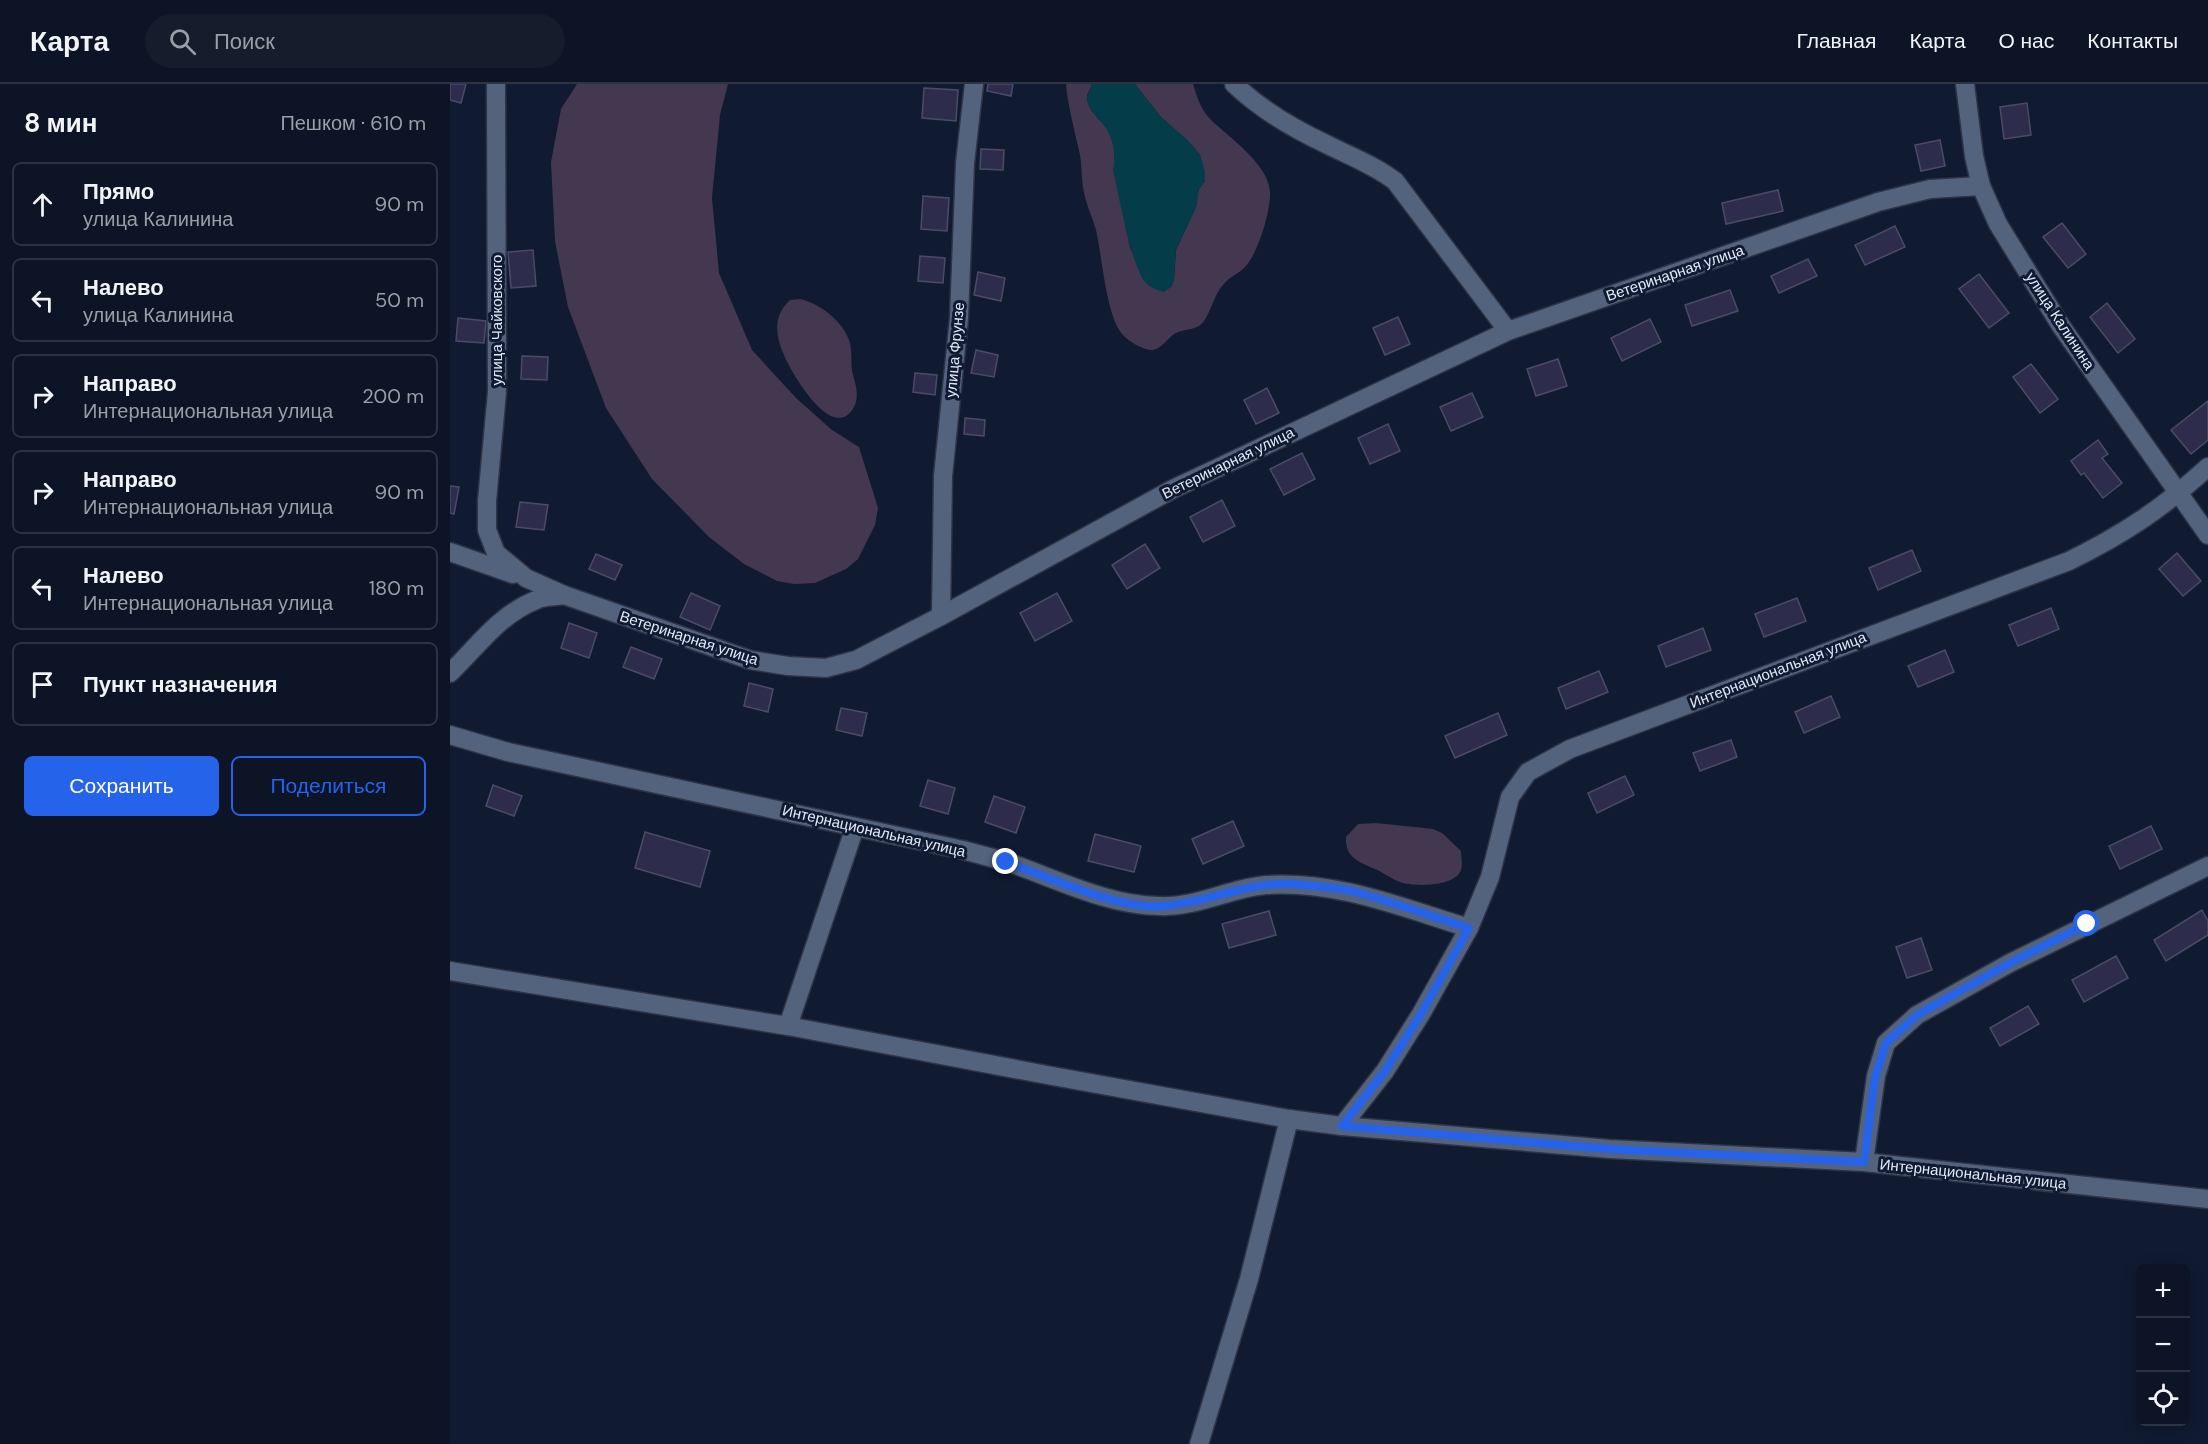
<!DOCTYPE html>
<html lang="ru">
<meta charset="utf-8">
<style>
:root{--surface:#0c1425;--page:#151d2d;--text:#f1f3f6;--muted:#9a9ea7;--line:#2c3342;--accent:#2563eb}
body{margin:0;font-family:"DM Sans",sans-serif;background:var(--page);color:var(--text)}
.controls{position:absolute;right:18px;bottom:18px;display:grid;overflow:hidden;border-radius:9px;box-shadow:0 3px 15px #0003}
.controls button{width:54px;height:54px;display:grid;place-items:center;padding:0;border:0;border-bottom:2px solid var(--line);background:var(--surface);color:var(--text);font:30px sans-serif}
.stop{position:absolute;width:18px;height:18px;margin:-14px;border:4px solid #2563eb;border-radius:50%;background:#fff}
.stop.end{background:#2563eb;border-color:#fff;box-shadow:0 2px 6px #0008}
.list{margin:0;padding:0;list-style:none}
h2{display:flex;justify-content:space-between;align-items:center;height:78px;margin:0;padding:0 24px;font-size:26px}
h2 small{font-size:20px;font-weight:400;color:var(--muted)}
.list li{display:grid;grid-template-columns:39px 1fr auto;gap:18px;align-items:center;box-sizing:border-box;height:84px;margin:0 12px 12px;padding:0 12px;border:2px solid var(--line);border-radius:9px}
.list b{display:block;font-size:22px;white-space:nowrap}
.list p{margin:0;font-size:20px;white-space:nowrap;color:var(--muted)}
.list em{font-size:20px;font-style:normal;color:var(--muted)}
.actions{display:flex;gap:12px;padding:18px 24px}
.actions a{flex:1;padding:14px 0;border:2px solid var(--accent);border-radius:9px;text-align:center;font-size:21px;color:var(--accent)}
.actions .main{background:var(--accent);color:#fff}
.icon{flex:none;width:33px;height:33px;fill:none;stroke:currentColor;stroke-width:2;stroke-linecap:round;stroke-linejoin:round}
.map{position:relative;flex:none;width:1758px;height:1360px;overflow:hidden}
header{display:flex;align-items:center;gap:36px;box-sizing:border-box;height:84px;padding:0 30px;background:var(--surface);border-bottom:2px solid var(--line)}
header strong{font-size:28px}
nav{display:flex;gap:33px;margin-inline-start:auto;font-size:21px}
.search{width:420px;height:54px;background:var(--page);display:flex;align-items:center;gap:15px;box-sizing:border-box;padding:0 21px;border-radius:33px;color:var(--muted);font-size:22px}
main{display:flex}
aside{flex:1;background:var(--surface)}
.map>svg:first-child{display:block}
.green{fill:#43384f}
.water{fill:#043c49}
.building{fill:#2e2c4d;stroke:#4b4b67;stroke-width:1.5}
.lines{fill:none;stroke-linecap:round;stroke-linejoin:round}
.minor-casing{stroke:#2e3345;stroke-width:21}
.minor{stroke:#54637d;stroke-width:18}
.route{stroke:#2563eb;stroke-width:8}
.labels{text-anchor:middle;stroke-width:6;stroke-linejoin:round;paint-order:stroke}
.street-label{font-size:15px;fill:#e0e9f8;stroke:#101b31}
</style>
<header>
<strong>Карта</strong>
<div class="search"><svg class="icon" aria-label="search" viewBox="0 0 24 24"><circle cx="10" cy="10" r="6"/><path d="M15 15l6 6"/></svg>Поиск</div>
<nav><a>Главная</a><a>Карта</a><a>О нас</a><a>Контакты</a></nav>
</header>
<main>
<aside>
<h2>8 мин<small>Пешком · 610 m</small></h2>
<ul class="list">
<li><svg class="icon" aria-label="ahead" viewBox="0 0 24 24"><path d="M12 20V5M6 11l6-6 6 6"/></svg><div><b>Прямо</b><p>улица Калинина</p></div><em>90 m</em></li>
<li><svg class="icon" aria-label="left" viewBox="0 0 24 24"><path d="M17 20v-9H6M10 6l-5 5 5 5"/></svg><div><b>Налево</b><p>улица Калинина</p></div><em>50 m</em></li>
<li><svg class="icon" aria-label="right" viewBox="0 0 24 24"><path d="M7 20v-9h11M14 6l5 5-5 5"/></svg><div><b>Направо</b><p>Интернациональная улица</p></div><em>200 m</em></li>
<li><svg class="icon" aria-label="right" viewBox="0 0 24 24"><path d="M7 20v-9h11M14 6l5 5-5 5"/></svg><div><b>Направо</b><p>Интернациональная улица</p></div><em>90 m</em></li>
<li><svg class="icon" aria-label="left" viewBox="0 0 24 24"><path d="M17 20v-9H6M10 6l-5 5 5 5"/></svg><div><b>Налево</b><p>Интернациональная улица</p></div><em>180 m</em></li>
<li><svg class="icon" aria-label="arrive" viewBox="0 0 24 24"><path d="M6 21V4h12l-3 4 3 4H6"/></svg><div><b>Пункт назначения</b></div></li>
</ul>
<div class="actions"><a class="main">Сохранить</a><a>Поделиться</a></div>
</aside>
<div class="map">
<svg width="1758" height="1360" viewBox="0 0 1758 1360">
<rect width="100%" height="100%" fill="#101b31"/>
<g class="green">
<polygon points="127,0 278,0 270,31 262,114 269,189 302,266 346,314 382,346 409,363 428,424 425,441 408,475 396,485 365,499 344,500 327,497 294,480 259,453 202,395 156,324 118,223 105,157 101,78 111,25"/>
<path d="M 616,0 L 642,0 C 641,4 637,10 637,13 C 637,27 651,35 657,45 C 664,57 666,73 664,86 L 680,163 L 693,195 L 721,203 L 724,196 L 726,166 L 746,123 L 749,105 L 755,97 L 750,71 L 737,56 L 711,33 L 685,0 L 743,0 C 747,13 751,26 761,36 C 779,53 819,81 820,108 C 821,126 808,171 794,184 C 788,190 779,193 773,201 C 764,211 762,225 754,237 C 747,247 736,244 726,249 C 718,253 711,267 700,266 C 692,265 678,257 673,251 C 656,233 652,171 646,146 C 642,132 635,118 633,103 C 631,92 632,82 630,71 C 625,47 618,24 616,0 Z"/>
<path d="M 350,215 C 371,220 394,238 400,259 C 402,268 401,278 402,287 C 405,298 410,312 404,323 C 383,361 341,288 334,271 C 325,250 323,232 340,216 Z"/>
<path d="M 926,739 L 983,745 L 992,749 L 1011,767 C 1011,772 1013,781 1011,786 C 1005,803 964,803 950,798 C 941,795 933,788 925,785 C 909,778 895,774 896,753 L 908,740 Z"/>
</g>
<path class="water" d="M 642,0 L 685,0 L 711,33 L 737,56 L 750,71 L 755,88 L 755,97 L 749,105 L 746,123 L 726,166 L 724,196 L 721,203 L 714,208 C 708,206 701,204 697,200 C 681,185 669,110 663,86 C 666,73 664,57 657,45 C 651,35 637,26 637,13 C 638,9 641,4 642,0 Z"/>
<g class="building">
<polygon points="0,0 16,0 11,19 0,16"/>
<polygon points="538,0 563,0 561,12 537,7"/>
<polygon points="474,4 508,6 506,37 472,34"/>
<polygon points="1577,19 1581,51 1554,55 1550,23"/>
<polygon points="1490,56 1495,82 1471,87 1465,61"/>
<polygon points="531,65 554,66 553,86 530,85"/>
<polygon points="1328,106 1333,127 1276,140 1272,119"/>
<polygon points="473,112 499,114 497,147 471,145"/>
<polygon points="1612,139 1636,170 1618,184 1593,153"/>
<polygon points="1445,142 1455,163 1415,181 1405,161"/>
<polygon points="83,166 86,202 61,204 58,168"/>
<polygon points="470,172 495,174 493,199 468,197"/>
<polygon points="1358,175 1367,192 1329,209 1321,192"/>
<polygon points="528,188 555,194 551,217 524,211"/>
<polygon points="1529,190 1559,229 1539,244 1509,205"/>
<polygon points="1280,206 1288,227 1242,242 1235,221"/>
<polygon points="1657,219 1685,255 1668,269 1640,233"/>
<polygon points="948,233 960,260 935,271 923,244"/>
<polygon points="8,234 36,237 34,259 6,257"/>
<polygon points="1200,235 1211,258 1172,277 1161,254"/>
<polygon points="526,266 548,271 544,293 521,289"/>
<polygon points="72,272 98,273 97,296 71,295"/>
<polygon points="1108,275 1117,302 1086,312 1077,285"/>
<polygon points="1581,280 1608,315 1590,329 1563,293"/>
<polygon points="465,289 487,291 485,311 463,308"/>
<polygon points="817,304 829,329 806,340 794,316"/>
<polygon points="1022,309 1033,333 1001,347 990,323"/>
<polygon points="1758,317 1758,356 1741,370 1721,346"/>
<polygon points="515,334 535,336 534,352 514,350"/>
<polygon points="938,340 950,367 920,380 908,354"/>
<polygon points="1648,356 1658,370 1652,374 1672,399 1653,414 1634,389 1631,391 1621,377"/>
<polygon points="852,369 865,395 834,411 820,385"/>
<polygon points="0,402 9,403 4,430 0,429"/>
<polygon points="772,416 785,442 753,458 740,433"/>
<polygon points="70,418 98,421 94,446 66,443"/>
<polygon points="695,460 710,484 677,505 662,481"/>
<polygon points="1462,466 1471,487 1428,506 1419,484"/>
<polygon points="1727,469 1751,497 1733,512 1709,485"/>
<polygon points="146,470 172,481 165,496 139,485"/>
<polygon points="241,509 270,522 260,546 230,533"/>
<polygon points="607,509 622,537 585,557 570,529"/>
<polygon points="1347,514 1356,537 1314,553 1305,530"/>
<polygon points="1601,524 1609,545 1568,562 1559,541"/>
<polygon points="119,539 147,549 139,574 111,564"/>
<polygon points="1253,544 1261,566 1216,583 1208,562"/>
<polygon points="181,563 212,575 204,595 173,583"/>
<polygon points="1495,566 1504,588 1468,603 1458,582"/>
<polygon points="1149,587 1158,608 1116,625 1108,604"/>
<polygon points="299,599 323,605 318,628 294,622"/>
<polygon points="1381,612 1390,633 1354,649 1345,628"/>
<polygon points="391,624 417,629 412,652 386,646"/>
<polygon points="1048,629 1057,651 1005,674 995,652"/>
<polygon points="1281,656 1287,673 1250,687 1243,669"/>
<polygon points="1175,692 1184,711 1147,729 1138,709"/>
<polygon points="478,696 505,704 498,730 470,722"/>
<polygon points="43,701 72,712 64,732 36,722"/>
<polygon points="544,712 575,723 566,749 535,738"/>
<polygon points="783,737 794,762 753,780 742,755"/>
<polygon points="1701,742 1712,765 1670,785 1659,762"/>
<polygon points="195,748 260,767 250,803 185,784"/>
<polygon points="645,750 691,762 684,788 638,777"/>
<polygon points="1752,826 1758,837 1758,851 1716,877 1704,856"/>
<polygon points="819,827 826,851 779,864 772,840"/>
<polygon points="1471,854 1482,886 1457,894 1446,863"/>
<polygon points="1666,872 1678,894 1634,918 1622,896"/>
<polygon points="1578,922 1589,940 1550,962 1540,944"/>
</g>
<g class="lines">
<defs>
<g id="minor">
<polyline points="46,0 47,308 37,417 37,446 46,469 76,494 114,511 300,576 338,582 376,584 406,576 491,532 723,405 1058,247 1428,118 1480,105 1531,102"/>
<path d="M 784,0 C 811,26 842,44 876,60 C 900,72 924,81 945,97 L 1058,247"/>
<polyline points="1515,0 1524,72 1531,102 1548,140 1611,242 1758,451"/>
<polyline points="0,468 63,490"/>
<polyline points="491,532 493,392 509,234 515,79 524,0"/>
<path d="M 0,589 C 27,563 50,530 86,516 C 94,512 105,513 114,511"/>
<path d="M 0,651 L 58,668 L 513,766 C 528,770 543,774 557,778 C 607,795 656,821 709,822 C 746,824 780,804 816,801 C 886,796 953,824 1019,844"/>
<polyline points="0,887 338,942 597,991 839,1035 892,1042 1160,1065 1414,1078 1758,1115"/>
<polyline points="338,942 405,743"/>
<path d="M 892,1042 L 935,987 L 971,930 L 1019,844 L 1040,793 L 1060,713 L 1078,688 L 1120,665 L 1619,477 C 1674,450 1713,424 1758,383"/>
<polyline points="1414,1078 1426,992 1436,959 1467,931 1560,879 1758,782"/>
<polyline points="749,1360 799,1195 839,1035"/>
</g>
</defs>
<use href="#minor" class="minor-casing"/>
<use href="#minor" class="minor"/>
</g>
<g class="lines">
<path class="route" d="M 556,778 C 598,793 669,826 713,822 C 757,819 799,797 843,800 C 862,802 883,803 902,807 C 941,817 980,832 1019,844 L 971,930 L 935,987 L 892,1042 L 1160,1065 L 1414,1078 L 1425,993 L 1436,959 L 1467,931 L 1560,879 L 1637,840"/>
</g>
<g class="labels">
<g class="street-label">
<text transform="translate(1225 189) rotate(-19)" y="5">Ветеринарная улица</text>
<text transform="translate(47 236) rotate(-90)" y="5">улица Чайковского</text>
<text transform="translate(1610 237) rotate(57)" y="5">улица Калинина</text>
<text transform="translate(505 266) rotate(-85)" y="5">улица Фрунзе</text>
<text transform="translate(778 379) rotate(-26)" y="5">Ветеринарная улица</text>
<text transform="translate(239 554) rotate(18)" y="5">Ветеринарная улица</text>
<text transform="translate(1328 586) rotate(-21)" y="5">Интернациональная улица</text>
<text transform="translate(424 747) rotate(13)" y="5">Интернациональная улица</text>
<text transform="translate(1523 1090) rotate(6)" y="5">Интернациональная улица</text>
</g>
</g>
</svg>
<div class="controls">
<button>+</button>
<button>−</button>
<button><svg class="icon" aria-label="locate" viewBox="0 0 24 24"><circle cx="12" cy="12" r="6"/><path d="M12 2v4M12 18v4M2 12h4M18 12h4"/></svg></button>
</div>
<div class="stop" style="left:1637px;top:840px"></div>
<div class="stop end" style="left:556px;top:778px"></div>
</div>
</main>
